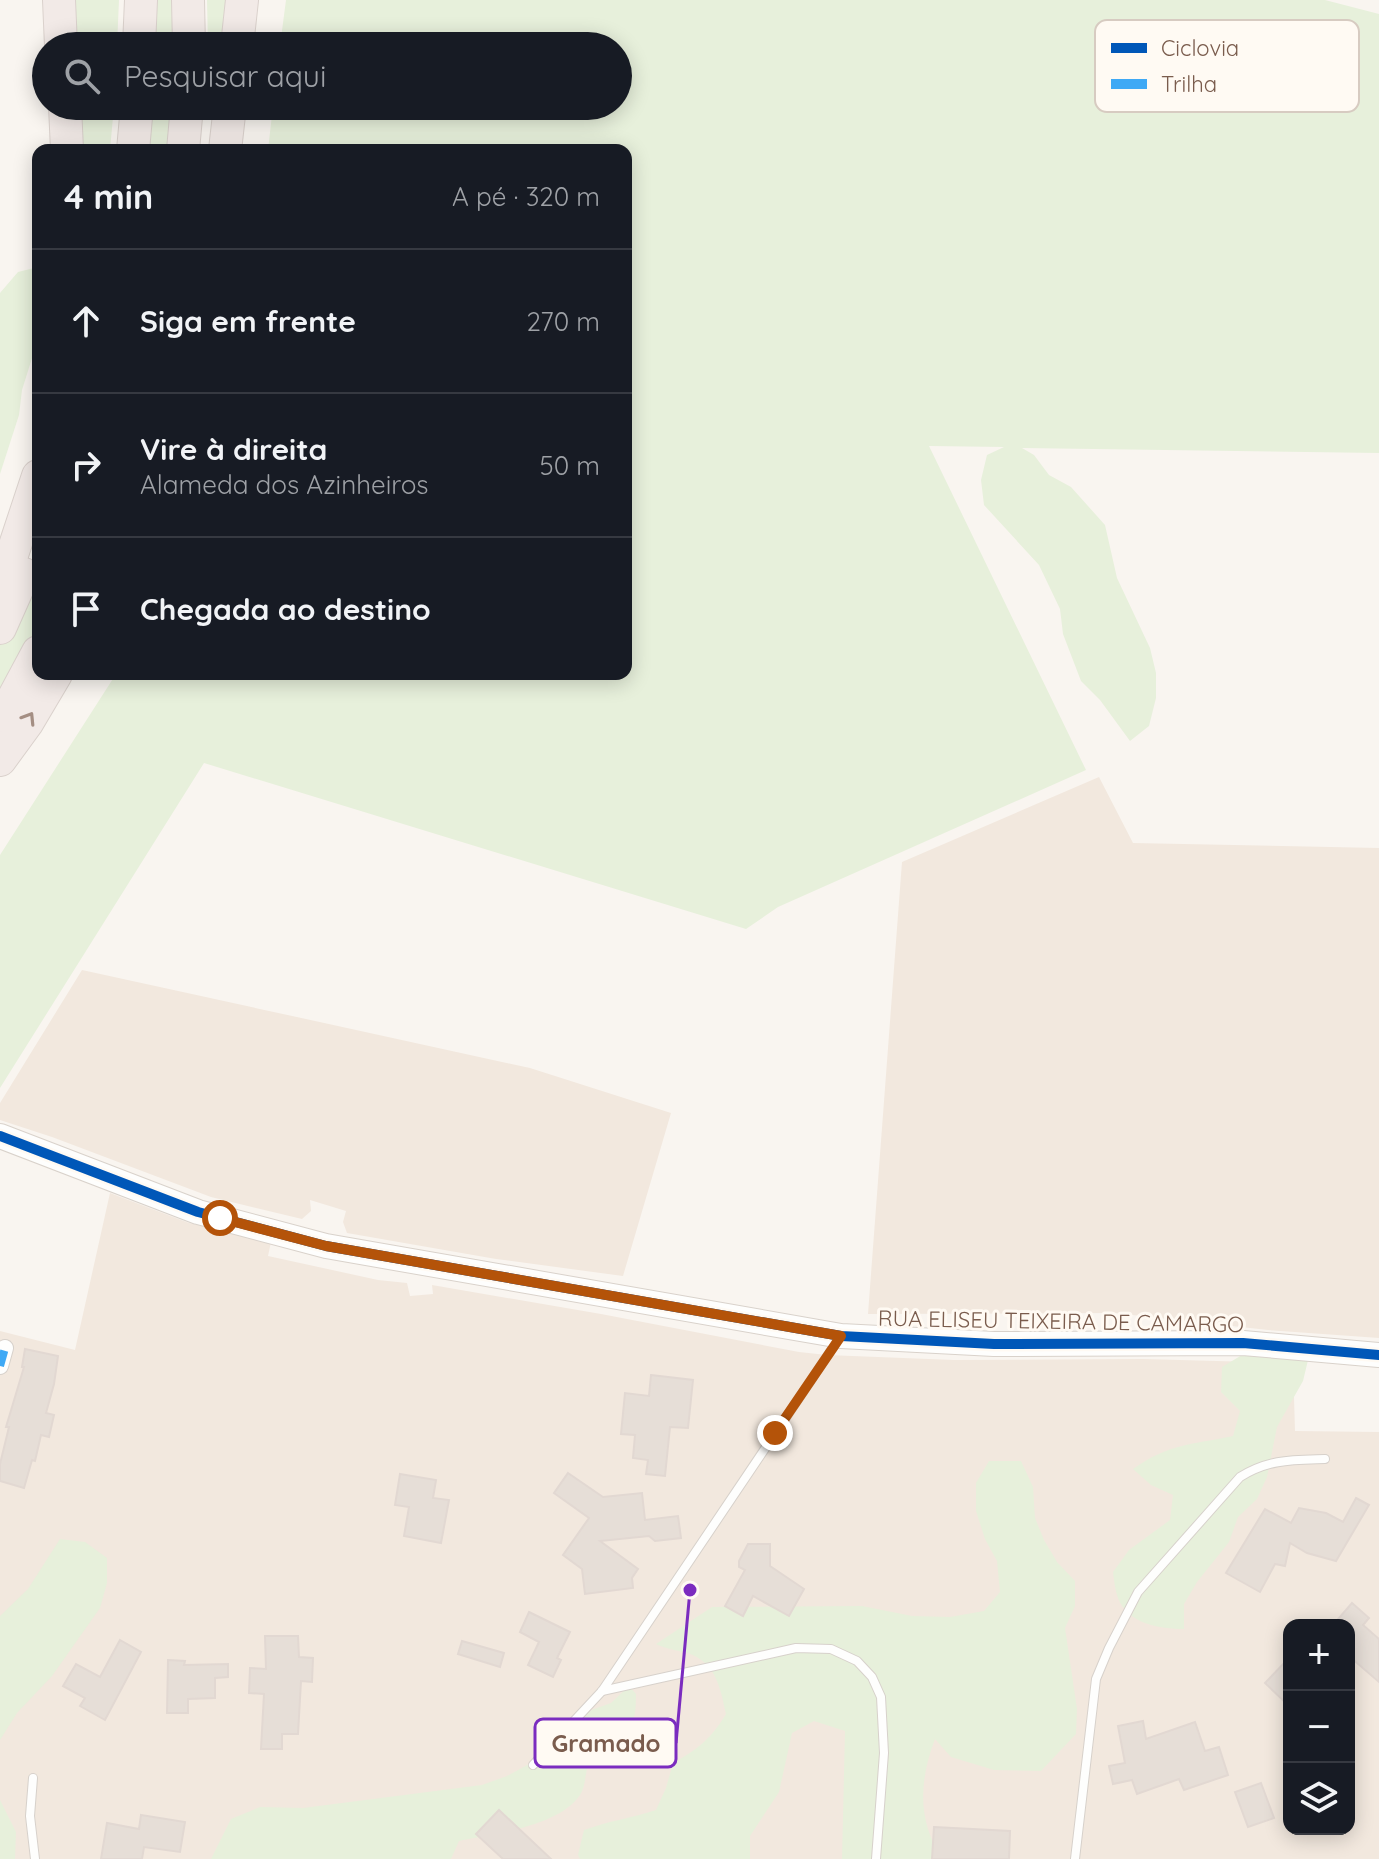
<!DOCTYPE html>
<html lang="pt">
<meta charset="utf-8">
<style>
:root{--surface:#171b24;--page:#242831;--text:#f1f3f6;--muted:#9ea1a6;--line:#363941}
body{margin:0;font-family:Quicksand,sans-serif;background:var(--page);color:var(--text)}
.controls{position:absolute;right:24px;bottom:24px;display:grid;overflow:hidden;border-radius:16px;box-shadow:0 4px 20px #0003}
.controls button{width:72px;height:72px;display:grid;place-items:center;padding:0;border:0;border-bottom:2px solid var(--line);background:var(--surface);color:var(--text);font:40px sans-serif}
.stop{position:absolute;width:24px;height:24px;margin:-18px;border:6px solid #b45309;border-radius:50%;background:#fff}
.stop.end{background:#b45309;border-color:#fff;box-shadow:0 2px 8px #0008}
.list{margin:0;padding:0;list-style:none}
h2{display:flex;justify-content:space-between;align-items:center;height:104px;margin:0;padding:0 32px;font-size:34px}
h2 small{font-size:26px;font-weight:400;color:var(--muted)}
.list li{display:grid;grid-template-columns:52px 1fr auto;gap:24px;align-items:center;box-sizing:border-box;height:144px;padding:0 32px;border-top:2px solid var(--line)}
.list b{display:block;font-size:30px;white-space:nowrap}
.list p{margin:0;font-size:26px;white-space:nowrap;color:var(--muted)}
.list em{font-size:26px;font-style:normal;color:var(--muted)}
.icon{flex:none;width:44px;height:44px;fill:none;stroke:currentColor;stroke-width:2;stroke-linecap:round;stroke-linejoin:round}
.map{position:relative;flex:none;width:1379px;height:1859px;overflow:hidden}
.search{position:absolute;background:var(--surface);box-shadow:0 4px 20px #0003;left:32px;top:32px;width:600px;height:88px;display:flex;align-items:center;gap:20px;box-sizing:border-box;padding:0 28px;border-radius:44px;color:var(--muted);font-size:30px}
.panel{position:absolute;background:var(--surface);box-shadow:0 4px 20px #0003;left:32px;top:144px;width:600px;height:536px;border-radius:16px}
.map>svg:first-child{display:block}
.residential{fill:#f2e8de;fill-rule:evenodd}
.green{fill:#e7f0db}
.building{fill:#e6ded7;stroke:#e2d8d2;stroke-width:2}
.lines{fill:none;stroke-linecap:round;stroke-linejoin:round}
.lane-casing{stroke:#d7d1cb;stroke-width:10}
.street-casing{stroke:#d7d1cb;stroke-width:18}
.secondary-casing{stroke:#d9d2cb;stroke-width:26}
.highway-casing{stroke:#dad1cc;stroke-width:34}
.lane{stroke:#fefefd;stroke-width:8}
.street{stroke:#fefefd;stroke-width:16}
.secondary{stroke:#fefefd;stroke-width:24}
.highway{stroke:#f2eae7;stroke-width:32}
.quiet{stroke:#3fa9f5;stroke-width:8;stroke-dasharray:16 8;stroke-linecap:butt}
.cycleway-casing{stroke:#fffaf3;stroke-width:15}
.cycleway{stroke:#0057b8;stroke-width:10}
.oneway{stroke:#a48e83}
.route{stroke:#b45309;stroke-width:10}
.labels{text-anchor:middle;stroke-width:6;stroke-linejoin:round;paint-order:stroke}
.street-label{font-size:22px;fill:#7a5c4d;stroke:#fffaf3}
.key{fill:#fffaf3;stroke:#d7cbc1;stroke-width:2}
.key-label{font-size:22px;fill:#7a5c4d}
.leader{fill:none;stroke:#7b2cbf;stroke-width:3}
.callout-dot{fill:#7b2cbf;stroke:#fffaf3;stroke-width:3}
.callout{fill:#fffaf3;stroke:#7b2cbf;stroke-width:3}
.callout-label{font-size:24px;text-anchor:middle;font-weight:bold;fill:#7a5c4d}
</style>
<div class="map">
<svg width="1379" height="1859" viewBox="0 0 1379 1859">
<rect width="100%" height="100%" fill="#f9f5f0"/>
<g class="residential">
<polygon points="1099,777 1133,843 1379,848 1379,1338 1268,1330 1114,1313 868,1314 902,862"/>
<polygon points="82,970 530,1068 671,1113 623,1276 496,1259 347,1233 343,1222 346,1211 310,1200 311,1211 302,1219 211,1197 52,1137 0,1120 0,1103"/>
<path d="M 110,1193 L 189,1223 L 271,1242 L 268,1256 L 378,1280 L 407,1283 L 410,1296 L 433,1294 L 432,1285 L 601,1314 L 799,1352 L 827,1355 L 954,1360 L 1143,1359 L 1293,1363 L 1295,1431 L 1379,1432 L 1379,1859 L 0,1859 L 0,1331 L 75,1350 ZM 1289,1625 L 1349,1625 L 1349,1829 L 1289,1829 Z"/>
</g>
<g class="green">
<polygon points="67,0 119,0 117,46 70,46"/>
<polygon points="148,0 179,0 178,46 148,46"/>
<polygon points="207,0 235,0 229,46 208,46"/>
<polygon points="286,0 1325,0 1379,14 1379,453 1022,448 1034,455 1049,475 1071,487 1105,525 1117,578 1150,648 1156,673 1156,698 1149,726 1130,741 1100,700 1081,681 1063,634 1060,609 1039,565 984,505 981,480 987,455 1004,447 929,446 1086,770 778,907 746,929 204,763 0,1088 0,855 116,674 626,674 626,150 268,150 273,106 618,106 618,46 280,46"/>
<polygon points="73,106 114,106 110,150 76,150"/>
<polygon points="145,106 175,106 171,150 141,150"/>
<polygon points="38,267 38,339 22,390 19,415 0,474 0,293 18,272"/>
<polygon points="38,558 38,627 0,701 0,643"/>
<path d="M 1247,1352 L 1309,1356 L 1303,1381 L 1277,1427 L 1267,1477 L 1257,1499 L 1238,1517 L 1229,1542 L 1197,1582 L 1184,1604 L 1184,1629 C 1160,1629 1128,1624 1118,1598 C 1115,1590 1114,1580 1113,1572 L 1129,1550 L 1170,1520 L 1173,1495 L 1151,1485 L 1133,1469 C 1170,1443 1191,1445 1233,1436 L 1240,1411 L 1221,1392 L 1222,1367 Z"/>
<path d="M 989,1461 L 1021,1461 L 1033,1487 L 1035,1518 L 1044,1540 L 1057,1562 L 1075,1581 L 1075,1606 L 1065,1628 L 1077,1709 L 1076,1734 L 1041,1771 L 994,1770 L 951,1757 L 935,1739 C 919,1781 917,1822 943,1859 L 842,1859 L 845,1731 L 814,1721 L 792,1733 L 779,1792 L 750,1836 L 750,1859 L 580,1859 L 578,1855 L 584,1830 C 608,1821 632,1818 656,1810 L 666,1788 L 673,1763 C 698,1749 711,1739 726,1714 C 720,1687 716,1662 687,1653 C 676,1650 666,1649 656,1644 L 712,1607 L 862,1606 L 912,1616 L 950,1617 L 984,1611 L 1000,1592 L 997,1561 L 985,1539 L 976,1511 L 976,1483 Z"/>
<polygon points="60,1539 85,1542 107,1558 107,1583 100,1608 52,1676 17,1713 0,1740 0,1616 28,1589"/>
<path d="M 629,1686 L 636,1694 C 636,1714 635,1731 613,1740 C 608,1742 601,1744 597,1748 C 583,1764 588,1783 580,1795 C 558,1827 495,1833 459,1841 L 451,1859 L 211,1859 L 231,1819 L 260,1807 L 303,1808 L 482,1785 L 507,1776 L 529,1764 L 567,1733 L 586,1712 L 611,1703 Z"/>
<polygon points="0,1800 16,1832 15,1859 0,1859"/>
</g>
<g class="building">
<polygon points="25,1349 58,1356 54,1384 46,1413 54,1415 49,1437 41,1435 35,1461 32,1460 24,1488 0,1481 0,1464 9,1427 6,1427 24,1367 22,1367"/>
<polygon points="651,1375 693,1380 688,1428 670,1427 665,1476 646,1474 648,1460 633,1458 635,1435 621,1434 625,1393 649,1396"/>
<polygon points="568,1473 603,1497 642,1493 645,1520 678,1516 681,1538 655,1541 649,1536 600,1541 638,1569 632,1578 633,1588 585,1594 582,1569 563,1555 589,1518 554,1493"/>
<polygon points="400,1474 436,1480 433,1498 449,1500 441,1543 404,1536 409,1507 395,1505"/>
<polygon points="1356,1498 1369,1505 1336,1561 1307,1553 1290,1543 1285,1566 1275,1564 1260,1592 1226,1573 1265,1509 1291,1523 1299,1508 1326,1513 1343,1522"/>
<polygon points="748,1544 770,1544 770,1566 804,1589 789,1616 753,1596 743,1616 725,1606 745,1570 739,1567 739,1561"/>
<polygon points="1352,1603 1369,1618 1363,1625 1379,1639 1379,1682 1349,1656 1349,1625 1333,1625"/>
<polygon points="529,1612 570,1632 557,1658 561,1660 553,1677 528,1665 539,1642 520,1632"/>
<polygon points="265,1636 298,1636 299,1657 313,1658 312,1682 301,1681 298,1734 282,1734 282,1749 261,1749 264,1694 249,1693 250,1668 266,1669"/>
<polygon points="120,1640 141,1652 105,1720 80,1706 85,1698 63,1686 76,1664 100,1677"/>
<polygon points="462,1641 504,1653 500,1667 458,1654"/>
<polygon points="1289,1658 1289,1706 1265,1683"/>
<polygon points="168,1660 185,1661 184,1665 228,1664 228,1677 215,1678 215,1698 188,1699 188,1713 167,1713"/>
<polygon points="1143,1721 1146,1739 1195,1722 1205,1751 1219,1747 1228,1775 1184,1790 1179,1779 1137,1794 1132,1780 1113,1784 1109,1766 1125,1763 1118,1726"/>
<polygon points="1261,1783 1274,1818 1248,1827 1235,1792"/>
<polygon points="499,1810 551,1859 503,1859 476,1834"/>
<polygon points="141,1815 185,1822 180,1852 144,1847 142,1859 101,1859 107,1823 139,1829"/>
<polygon points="934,1827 1010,1831 1009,1859 932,1859"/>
</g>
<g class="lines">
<defs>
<g id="lane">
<polyline points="602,1691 796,1648 831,1649 857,1661 872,1677 881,1697 884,1753 876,1859"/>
<polyline points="533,1765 602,1691 838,1340"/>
<polyline points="33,1778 30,1816 35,1859"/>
<path d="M 1075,1859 L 1096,1679 L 1109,1648 L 1138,1592 L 1240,1477 C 1269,1459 1292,1460 1325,1459"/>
</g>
<polyline id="street" points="0,1366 5,1348"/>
<polyline id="secondary" points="0,1136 198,1212 326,1246 841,1336 994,1344 1243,1343 1379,1355"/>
<g id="highway">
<polyline points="59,0 61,46"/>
<polyline points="188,0 189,46"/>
<polyline points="139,46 141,0"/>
<polyline points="237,46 242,0"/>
<polyline points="65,106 67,150"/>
<polyline points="133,150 137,106"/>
<polyline points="183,150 187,106"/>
<polyline points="225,150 230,106"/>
<polyline points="0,591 38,476"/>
<polyline points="0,628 24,574"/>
<polyline points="0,723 38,652"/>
<polyline points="0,760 27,723 56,674"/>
</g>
</defs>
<use href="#lane" class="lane-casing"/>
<use href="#street" class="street-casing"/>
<use href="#secondary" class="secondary-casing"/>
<use href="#highway" class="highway-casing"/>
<use href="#lane" class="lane"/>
<use href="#street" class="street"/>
<use href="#secondary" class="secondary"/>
<use href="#highway" class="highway"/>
<polyline class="quiet" points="0,1366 5,1348"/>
<defs>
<polyline id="cycleway" points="0,1136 198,1212 326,1246 841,1336 994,1344 1243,1343 1379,1355"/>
</defs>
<use href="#cycleway" class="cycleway-casing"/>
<use href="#cycleway" class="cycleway"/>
</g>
<defs><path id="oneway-chevron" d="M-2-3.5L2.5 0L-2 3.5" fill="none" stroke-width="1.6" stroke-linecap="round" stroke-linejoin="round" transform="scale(2)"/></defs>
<use class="oneway" href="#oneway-chevron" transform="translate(29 718) rotate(-58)"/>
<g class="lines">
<polyline class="route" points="220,1218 326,1246 841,1336 775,1433"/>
</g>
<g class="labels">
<g class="street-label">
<text transform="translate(1061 1321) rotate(1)" y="8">RUA ELISEU TEIXEIRA DE CAMARGO</text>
</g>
</g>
<rect x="1095" y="20" width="264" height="92" rx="12" class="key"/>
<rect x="1111" y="43" width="36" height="10" fill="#0057b8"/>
<rect x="1111" y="79" width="36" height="10" fill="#3fa9f5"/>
<g class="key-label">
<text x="1161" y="56">Ciclovia</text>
<text x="1161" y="92">Trilha</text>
</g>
<path class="leader" d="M690 1590L676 1743"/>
<circle class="callout-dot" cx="690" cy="1590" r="8"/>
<rect class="callout" x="535" y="1719" width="141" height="48" rx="8"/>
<g class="callout-label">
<text x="606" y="1752">Gramado</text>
</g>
</svg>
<div class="controls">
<button>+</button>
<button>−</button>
<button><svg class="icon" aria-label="layers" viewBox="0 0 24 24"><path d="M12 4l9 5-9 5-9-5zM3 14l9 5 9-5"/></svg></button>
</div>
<div class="stop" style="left:220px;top:1218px"></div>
<div class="stop end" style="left:775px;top:1433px"></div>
<div class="search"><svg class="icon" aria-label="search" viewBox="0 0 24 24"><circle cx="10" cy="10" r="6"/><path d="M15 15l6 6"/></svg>Pesquisar aqui</div>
<section class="panel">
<h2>4 min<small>A pé · 320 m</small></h2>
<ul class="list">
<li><svg class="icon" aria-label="ahead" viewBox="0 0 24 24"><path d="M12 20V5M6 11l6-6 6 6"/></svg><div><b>Siga em frente</b></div><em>270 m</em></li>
<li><svg class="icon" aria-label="right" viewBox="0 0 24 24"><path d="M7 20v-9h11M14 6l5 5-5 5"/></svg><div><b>Vire à direita</b><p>Alameda dos Azinheiros</p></div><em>50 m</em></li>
<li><svg class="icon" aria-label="arrive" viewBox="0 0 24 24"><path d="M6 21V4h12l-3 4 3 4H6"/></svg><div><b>Chegada ao destino</b></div></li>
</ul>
</section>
</div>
